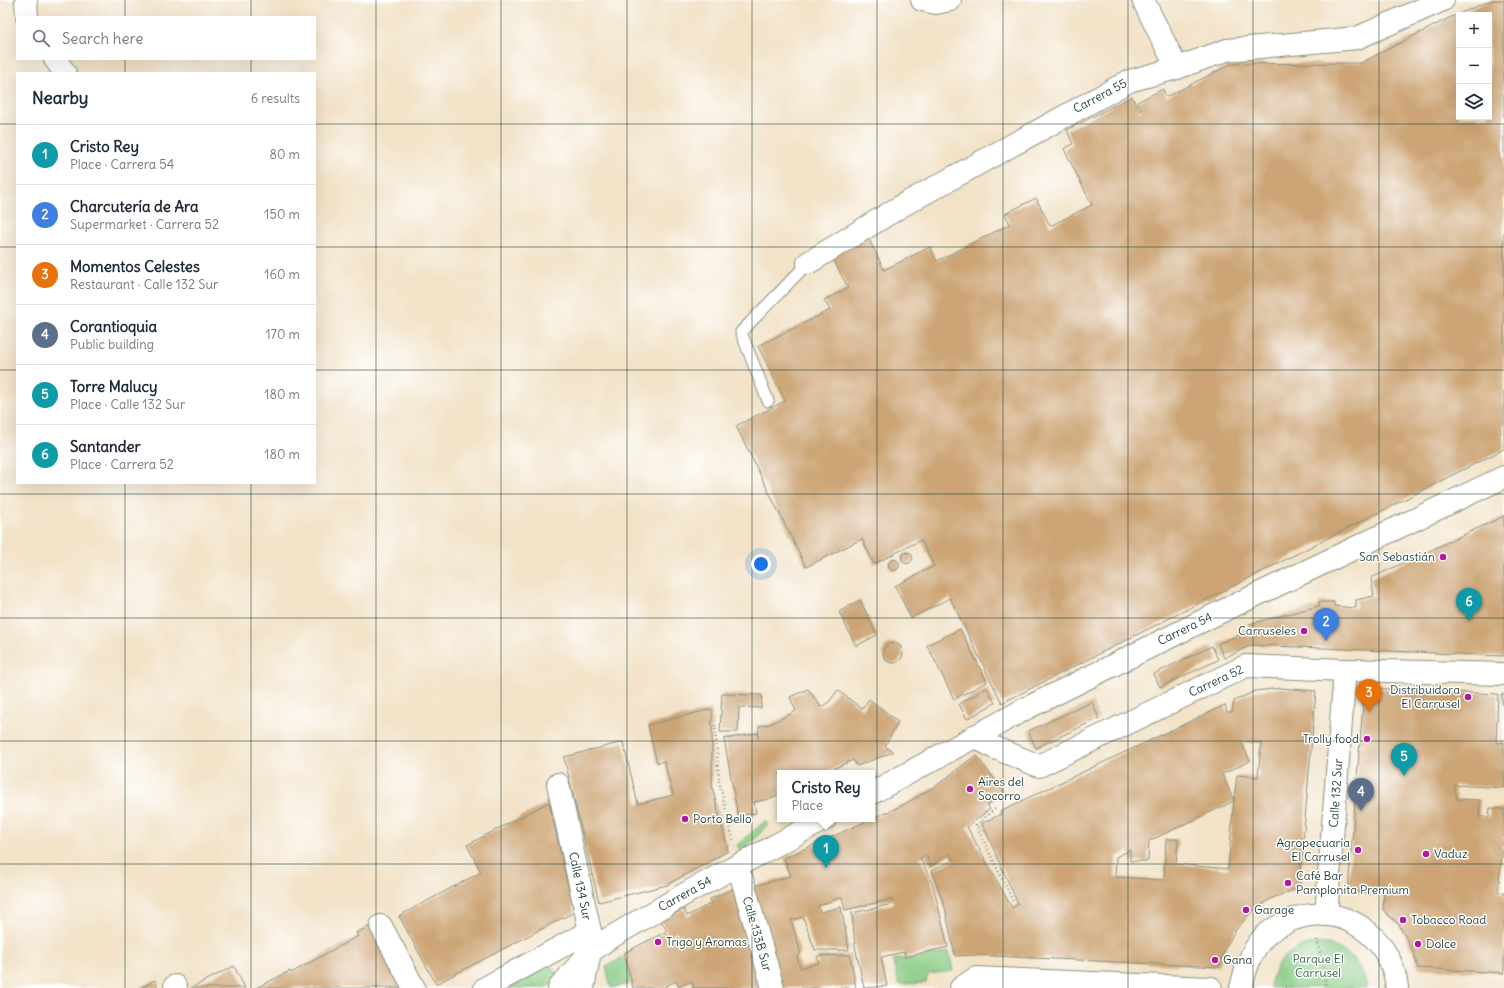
<!DOCTYPE html>
<meta charset="utf-8">
<style>
:root{--surface:#fff;--page:#f2f2f3;--text:#1f2937;--muted:#747a83;--line:#e0e1e3;--accent:#b5179e}
body{margin:0;font-family:Delius,sans-serif;background:var(--page);color:var(--text)}
.controls{position:absolute;right:12px;top:12px;display:grid;overflow:hidden;border-radius:0px;box-shadow:0 4px 16px #0002}
.controls button{width:36px;height:36px;display:grid;place-items:center;padding:0;border:0;border-bottom:1px solid var(--line);background:var(--surface);color:var(--text);font:20px sans-serif}
.you{position:absolute;left:761px;top:564px;width:14px;height:14px;margin:-10px;border:3px solid #fff;border-radius:50%;background:#1a73e8;box-shadow:0 0 0 6px #1a73e833}
.badge{display:grid;place-items:center;width:26px;height:26px;border-radius:50%;background:var(--accent);color:#fff;font-size:13px;font-weight:700}
.pin{position:absolute;translate:-50% -33px;filter:drop-shadow(0 1px 2px #0008)}
.pin::after{content:'';position:absolute;top:21px;width:14px;height:12px;background:inherit;clip-path:polygon(0 0,100% 0,50% 100%)}
.popup{position:absolute;left:777px;top:770px;width:98px;height:52px;box-sizing:border-box;display:grid;place-content:center;border-radius:0px;background:var(--surface);filter:drop-shadow(0 1px 3px #0005);font-size:13px;white-space:nowrap;color:var(--muted)}
.popup b{font-size:15px;color:var(--text)}
.popup::after{content:'';position:absolute;left:50%;top:100%;margin-left:-8px;border:8px solid transparent;border-top-color:var(--surface)}
.list{margin:0;padding:0;list-style:none}
h2{display:flex;justify-content:space-between;align-items:center;height:52px;margin:0;padding:0 16px;font-size:17px}
h2 small{font-size:13px;font-weight:400;color:var(--muted)}
.list li{display:grid;grid-template-columns:26px 1fr auto;gap:12px;align-items:center;box-sizing:border-box;height:60px;padding:0 16px;border-top:1px solid var(--line)}
.list b{display:block;font-size:15px;white-space:nowrap}
.list p{margin:0;font-size:13px;white-space:nowrap;color:var(--muted)}
.list em{font-size:13px;font-style:normal;color:var(--muted)}
.icon{flex:none;width:22px;height:22px;fill:none;stroke:currentColor;stroke-width:2;stroke-linecap:round;stroke-linejoin:round}
.map{position:relative;flex:none;width:1504px;height:988px;overflow:hidden}
.search{position:absolute;background:var(--surface);box-shadow:0 4px 16px #0002;left:16px;top:16px;width:300px;height:44px;display:flex;align-items:center;gap:10px;box-sizing:border-box;padding:0 14px;border-radius:0px;color:var(--muted);font-size:15px}
.panel{position:absolute;background:var(--surface);box-shadow:0 4px 16px #0002;left:16px;top:72px;width:300px;height:412px;border-radius:0px}
.map>svg:first-child{display:block}
.green{fill:#89cb84;stroke:#54845c}
.building{fill:#cca475;fill-rule:evenodd}
.lines{fill:none;stroke-linecap:round;stroke-linejoin:round}
.lane-casing{stroke:#88907e;stroke-width:13}
.street-casing{stroke:#88907e;stroke-width:24}
.path{stroke:#88907e;stroke-width:2.5;stroke-dasharray:1 3;stroke-linecap:butt}
.lane{stroke:#fff;stroke-width:11}
.street{stroke:#fff;stroke-width:22}
.grid{fill:none;stroke:#1f3d34;stroke-width:1;stroke-opacity:0.55}
.poi-dot{fill:#b5179e;stroke:#fff;stroke-width:1.5}
.labels{text-anchor:middle;stroke-width:3;stroke-linejoin:round;paint-order:stroke}
.street-label{font-size:12px;fill:#1f3d34;stroke:#fff}
.poi-label{font-size:12px;fill:#1f3d34;stroke:#fff;text-anchor:start}
.park-label{font-size:12px;fill:#3a6048;stroke:#fff}
</style>
<div class="map">
<svg width="1504" height="988" viewBox="0 0 1504 988">
<rect width="100%" height="100%" fill="#fff"/>
<filter id="ink" filterUnits="userSpaceOnUse"><feTurbulence type="fractalNoise" baseFrequency=".025" numOctaves="2"/><feDisplacementMap in="SourceGraphic" scale="8" xChannelSelector="R" yChannelSelector="G"/><feConvolveMatrix kernelMatrix="1 2 1 2 8 2 1 2 1" color-interpolation-filters="sRGB"/></filter>
<filter id="wash" filterUnits="userSpaceOnUse"><feTurbulence type="fractalNoise" baseFrequency=".012" numOctaves="4" result="noise"/><feDisplacementMap in="SourceGraphic" scale="16" xChannelSelector="R" yChannelSelector="G"/><feGaussianBlur stdDeviation="0.9" result="paint"/><feColorMatrix in="noise" values="0 0 0 0 0 0 0 0 0 0 0 0 0 0 0 0 0 1.4 0 .05"/><feComposite in="paint" operator="in"/></filter>
<g filter="url(#wash)">
<rect width="100%" height="100%" fill="#f2e2c7"/>
<g class="green">
<polygon points="765,821 768,824 752,842 741,851 737,845"/>
<path d="M 1318,943 C 1347,947 1360,960 1367,988 L 1270,988 C 1274,959 1291,947 1318,943 Z"/>
<polygon points="949,952 953,971 928,974 926,983 899,984 893,959 914,959"/>
<polygon points="625,957 632,983 611,988 606,966"/>
<polygon points="552,965 559,980 544,988 509,988"/>
</g>
<g id="blocks">
<g class="building">
<path d="M 1492,0 L 1504,0 L 1504,449 L 1002,703 L 950,598 L 911,618 L 895,586 L 934,566 L 921,540 L 874,564 L 862,539 L 806,567 L 736,426 L 785,401 L 758,346 L 830,310 L 824,300 L 848,288 L 831,255 L 868,237 L 884,270 L 930,247 L 937,261 L 1010,224 L 1005,214 L 1036,198 L 1050,226 L 1092,205 L 1064,149 L 1073,144 L 1067,130 L 1132,96 L 1139,112 L 1141,110 L 1137,102 L 1163,89 L 1166,97 L 1231,64 L 1361,63 L 1449,18 ZM 1459,15 L 1489,15 L 1489,117 L 1459,117 Z"/>
<polygon points="1504,516 1504,656 1252,645 1224,658 1218,644 1252,629 1249,624 1319,606 1319,602 1334,602 1334,606 1356,608 1356,600 1374,596 1371,578"/>
<circle cx="907" cy="558" r="5.5"/>
<circle cx="894" cy="565" r="5.5"/>
<polygon points="860,600 877,635 856,646 839,612"/>
<polygon points="960,629 987,682 954,699 927,645"/>
<circle cx="893" cy="653" r="10"/>
<polygon points="1212,646 1218,660 1160,687 1154,674"/>
<polygon points="987,688 995,703 967,719 959,704"/>
<path d="M 1281,688 L 1316,691 L 1299,888 L 1272,898 L 1251,912 L 1235,931 L 1225,948 L 1219,967 L 975,955 L 955,956 L 945,908 L 932,870 L 954,860 L 950,854 L 931,866 L 926,855 L 920,858 L 933,885 L 948,947 L 905,957 L 904,952 L 881,957 L 887,986 L 864,988 L 855,946 L 852,913 L 893,904 L 892,899 L 845,910 L 842,897 L 818,906 L 820,912 L 841,907 L 849,950 L 815,950 L 803,917 L 791,920 L 801,954 L 797,956 L 800,968 L 819,963 L 817,956 L 850,955 L 856,988 L 779,988 L 750,887 L 791,876 L 784,858 L 903,805 L 936,786 L 976,755 L 1004,792 L 987,805 L 990,809 L 967,827 L 1012,908 L 1018,904 L 982,823 L 1001,814 L 1000,811 L 1225,705 L 1227,712 L 1232,712 L 1234,701 L 1255,691 ZM 1241,741 L 1261,743 L 1258,777 L 1237,775 L 1234,800 L 1228,869 L 1176,864 L 1178,839 L 1166,839 L 1164,880 L 1115,877 L 1116,857 L 1130,850 L 1130,861 L 1148,861 L 1149,841 L 1234,801 L 1222,774 L 1250,761 Z"/>
<polygon points="1369,688 1498,694 1496,743 1504,742 1504,788 1454,785 1457,799 1480,800 1479,817 1489,817 1490,808 1504,809 1504,834 1498,892 1504,893 1504,973 1418,968 1413,951 1399,925 1383,910 1384,894 1348,891 1364,691"/>
<polygon points="808,689 821,707 829,702 838,690 862,709 869,699 898,722 885,746 893,752 857,766 853,760 824,773 780,773 780,794 769,799 754,802 756,813 738,816 724,739 758,733 758,738 759,726 770,724 796,711 790,697"/>
<polygon points="722,694 762,695 761,708 739,707 738,732 720,732"/>
<polygon points="1501,694 1504,694 1504,707 1503,707"/>
<polygon points="1092,702 1099,718 1036,748 1028,731"/>
<polygon points="712,709 712,786 728,851 667,885 599,902 564,757 623,742 638,804 673,795 664,761 657,763 648,725"/>
<polygon points="549,802 574,912 436,984 399,916 481,872 467,845"/>
<polygon points="740,886 768,988 692,988 694,987 691,981 679,987 676,981 665,986 667,988 633,988 624,953 667,931 661,921 684,909 687,916 712,903 710,899"/>
<polygon points="372,925 403,988 256,988 290,971 291,973 358,936 356,933"/>
<polygon points="234,966 245,988 191,988"/>
<polygon points="155,980 158,988 140,988"/>
</g>
</g>
</g>
<g filter="url(#ink)">
<use href="#blocks" fill-opacity="0" stroke="#88907e" stroke-width="1"/>
<g class="lines">
<defs>
<polyline id="lane" points="768,401 741,332 808,263"/>
<g id="street">
<polyline points="26,0 27,17"/>
<polyline points="922,0 936,3 950,0"/>
<polyline points="1143,0 1177,68"/>
<polyline points="55,59 65,73"/>
<polyline points="808,263 903,205 1129,81 1177,68 1227,50 1357,38 1443,0"/>
<polyline points="974,736 993,747 1039,766 1246,666 1345,670 1504,674"/>
<polyline points="558,784 590,931 590,952 583,988"/>
<polyline points="872,793 1025,709 1208,618 1504,477"/>
<polyline points="742,879 773,988"/>
<polyline points="1326,915 1345,670"/>
<polyline points="381,926 414,988"/>
<polyline points="175,986 176,988"/>
<polyline points="485,988 590,931"/>
<polyline points="559,988 590,952 608,939 690,891 825,819"/>
<polyline points="961,988 976,978 1211,988"/>
<path d="M 1241,988 C 1245,972 1249,956 1259,943 C 1266,932 1279,925 1291,920 C 1341,900 1392,936 1397,988"/>
</g>
</defs>
<use href="#lane" class="lane-casing"/>
<use href="#street" class="street-casing"/>
<g class="path">
<polyline points="715,725 719,781 733,840"/>
<polyline points="995,809 976,825 1014,903"/>
<polyline points="1317,940 1324,967 1326,988"/>
<polyline points="1286,988 1288,988"/>
</g>
<use href="#lane" class="lane"/>
<use href="#street" class="street"/>
</g>
</g>
<path class="grid" d="M 125,0 L 125,17M 251,0 L 251,17M 376,0 L 376,988M 501,0 L 501,988M 627,0 L 627,988M 752,0 L 752,988M 877,0 L 877,988M 1003,0 L 1003,988M 1128,0 L 1128,988M 1253,0 L 1253,988M 1379,0 L 1379,988M 125,59 L 125,73M 251,59 L 251,73M 0,124 L 17,124M 315,124 L 1504,124M 0,247 L 17,247M 315,247 L 1504,247M 0,370 L 17,370M 315,370 L 1504,370M 125,483 L 125,988M 251,483 L 251,988M 0,494 L 1504,494M 0,618 L 1504,618M 0,741 L 1504,741M 0,864 L 1504,864"/>
<g class="poi-dot">
<circle cx="1443" cy="557" r="4"/>
<circle cx="1304" cy="631" r="4"/>
<circle cx="1468" cy="697" r="4"/>
<circle cx="1367" cy="739" r="4"/>
<circle cx="970" cy="789" r="4"/>
<circle cx="685" cy="819" r="4"/>
<circle cx="1358" cy="850" r="4"/>
<circle cx="1426" cy="854" r="4"/>
<circle cx="1288" cy="883" r="4"/>
<circle cx="1246" cy="910" r="4"/>
<circle cx="1403" cy="920" r="4"/>
<circle cx="658" cy="942" r="4"/>
<circle cx="1418" cy="944" r="4"/>
<circle cx="1215" cy="960" r="4"/>
</g>
<g class="labels">
<g class="street-label">
<text transform="translate(1100 96) rotate(-28)" y="4">Carrera 55</text>
<text transform="translate(1185 629) rotate(-26)" y="4">Carrera 54</text>
<text transform="translate(1216 681) rotate(-25)" y="4">Carrera 52</text>
<text transform="translate(1336 793) rotate(-86)" y="4">Calle 132 Sur</text>
<text transform="translate(580 886) rotate(78)" y="4">Calle 134 Sur</text>
<text transform="translate(685 894) rotate(-29)" y="4">Carrera 54</text>
<text transform="translate(757 934) rotate(74)" y="4">Calle 133B Sur</text>
</g>
<g class="poi-label">
<text x="1435" y="561" text-anchor="end">San Sebastián</text>
<text x="1296" y="635" text-anchor="end">Carruseles</text>
<text x="1460" y="694" text-anchor="end">Distribuidora<tspan x="1460" dy="14">El Carrusel</tspan></text>
<text x="1359" y="743" text-anchor="end">Trolly food</text>
<text x="978" y="786">Aires del<tspan x="978" dy="14">Socorro</tspan></text>
<text x="693" y="823">Porto Bello</text>
<text x="1350" y="847" text-anchor="end">Agropecuaría<tspan x="1350" dy="14">El Carrusel</tspan></text>
<text x="1434" y="858">Vaduz</text>
<text x="1296" y="880">Café Bar<tspan x="1296" dy="14">Pamplonita Premium</tspan></text>
<text x="1254" y="914">Garage</text>
<text x="1411" y="924">Tobacco Road</text>
<text x="666" y="946">Trigo y Aromas</text>
<text x="1426" y="948">Dolce</text>
<text x="1223" y="964">Gana</text>
</g>
<g class="park-label">
<text x="1318" y="963">Parque El<tspan x="1318" dy="14">Carrusel</tspan></text>
</g>
</g>
</svg>
<div class="controls">
<button>+</button>
<button>−</button>
<button><svg class="icon" aria-label="layers" viewBox="0 0 24 24"><path d="M12 4l9 5-9 5-9-5zM3 14l9 5 9-5"/></svg></button>
</div>
<div class="you"></div>
<div class="pin badge" style="left:826px;top:868px;background:#0f9aa8">1</div>
<div class="popup"><b>Cristo Rey</b>Place</div>
<div class="pin badge" style="left:1326px;top:641px;background:#3f7fe0">2</div>
<div class="pin badge" style="left:1369px;top:712px;background:#e8710a">3</div>
<div class="pin badge" style="left:1361px;top:811px;background:#5c6f8a">4</div>
<div class="pin badge" style="left:1404px;top:776px;background:#0f9aa8">5</div>
<div class="pin badge" style="left:1469px;top:621px;background:#0f9aa8">6</div>
<div class="search"><svg class="icon" aria-label="search" viewBox="0 0 24 24"><circle cx="10" cy="10" r="6"/><path d="M15 15l6 6"/></svg>Search here</div>
<section class="panel">
<h2>Nearby<small>6 results</small></h2>
<ul class="list">
<li><span class="badge" style="background:#0f9aa8">1</span><div><b>Cristo Rey</b><p>Place · Carrera 54</p></div><em>80 m</em></li>
<li><span class="badge" style="background:#3f7fe0">2</span><div><b>Charcutería de Ara</b><p>Supermarket · Carrera 52</p></div><em>150 m</em></li>
<li><span class="badge" style="background:#e8710a">3</span><div><b>Momentos Celestes</b><p>Restaurant · Calle 132 Sur</p></div><em>160 m</em></li>
<li><span class="badge" style="background:#5c6f8a">4</span><div><b>Corantioquia</b><p>Public building</p></div><em>170 m</em></li>
<li><span class="badge" style="background:#0f9aa8">5</span><div><b>Torre Malucy</b><p>Place · Calle 132 Sur</p></div><em>180 m</em></li>
<li><span class="badge" style="background:#0f9aa8">6</span><div><b>Santander</b><p>Place · Carrera 52</p></div><em>180 m</em></li>
</ul>
</section>
</div>
